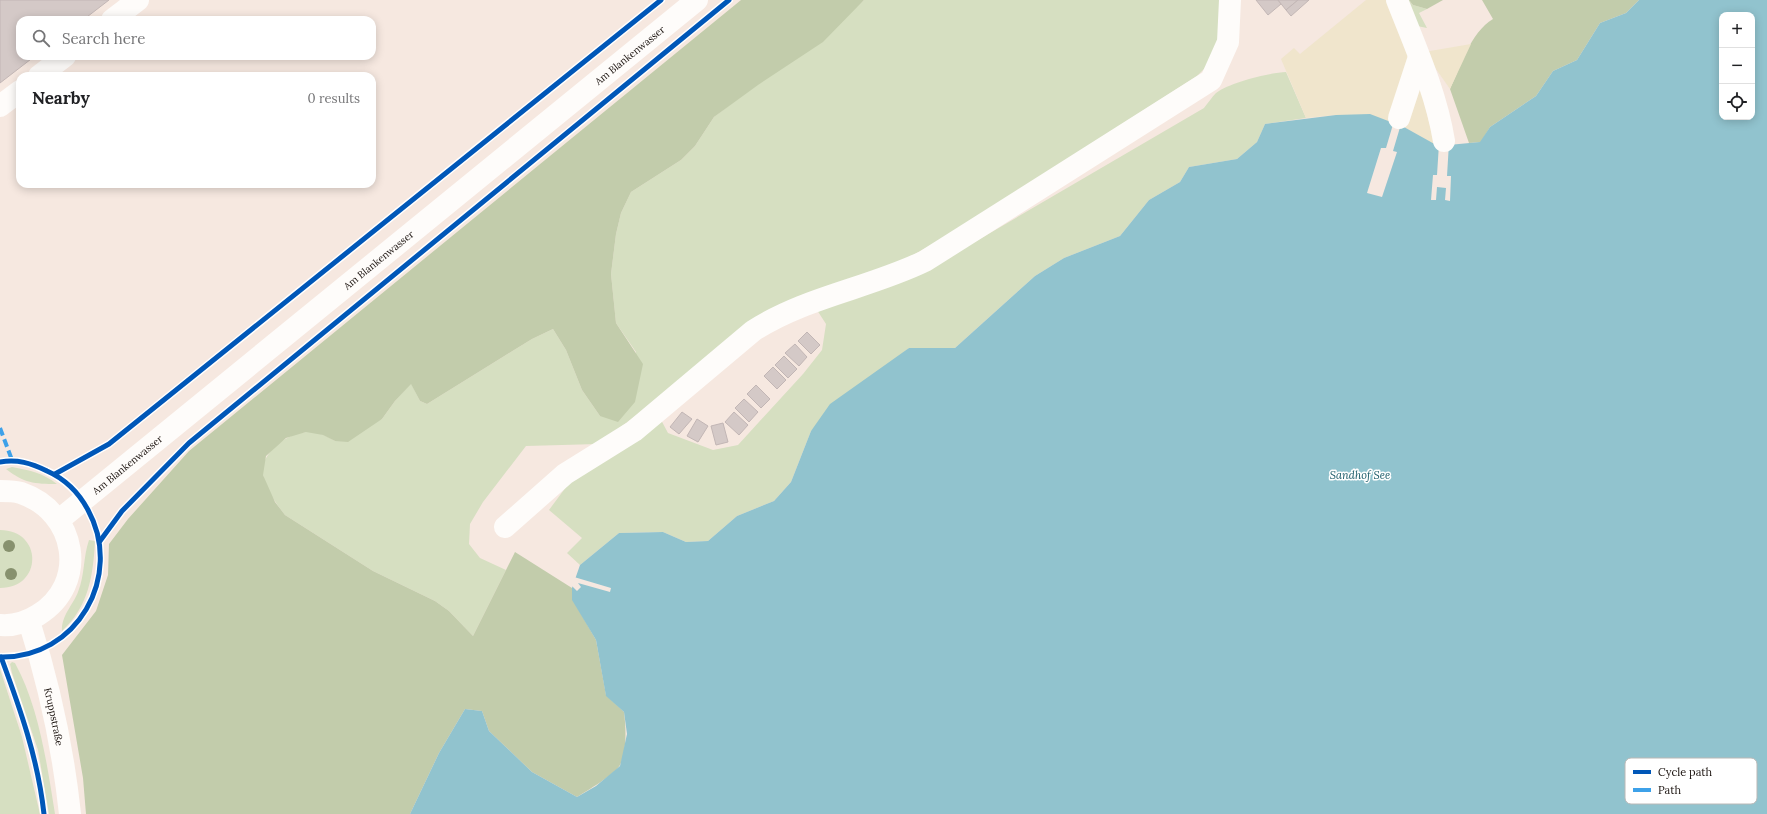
<!DOCTYPE html>
<meta charset="utf-8">
<style>
:root{--surface:#fff;--page:#f6f6f6;--text:#202124;--muted:#757577;--line:#e0e0e0}
body{margin:0;font-family:Lora,serif;background:var(--page);color:var(--text)}
.controls{position:absolute;right:12px;top:12px;display:grid;overflow:hidden;border-radius:8px;box-shadow:0 2px 10px #0003}
.controls button{width:36px;height:36px;display:grid;place-items:center;padding:0;border:0;border-bottom:1px solid var(--line);background:var(--surface);color:var(--text);font:20px sans-serif}
.list{margin:0;padding:0;list-style:none}
h2{display:flex;justify-content:space-between;align-items:center;height:52px;margin:0;padding:0 16px;font-size:17px}
h2 small{font-size:13px;font-weight:400;color:var(--muted)}
.icon{flex:none;width:22px;height:22px;fill:none;stroke:currentColor;stroke-width:2;stroke-linecap:round;stroke-linejoin:round}
.map{position:relative;flex:none;width:1767px;height:814px;overflow:hidden}
.search{position:absolute;background:var(--surface);box-shadow:0 2px 10px #0003;left:16px;top:16px;width:360px;height:44px;display:flex;align-items:center;gap:10px;box-sizing:border-box;padding:0 14px;border-radius:12px;color:var(--muted);font-size:15px}
.panel{position:absolute;background:var(--surface);box-shadow:0 2px 10px #0003;left:16px;top:72px;width:360px;height:116px;border-radius:12px}
.map>svg:first-child{display:block}
.green{fill:#d6dfc1}
.forest{fill:#c2ccab}
.sand{fill:#f0e5cc}
.water{fill:#91c3ce;fill-rule:evenodd}
.pier{fill:#f6e8e0}
.building{fill:#d4c9c7;stroke:#c2b6b5}
.lines{fill:none;stroke-linecap:round;stroke-linejoin:round}
.minor{stroke:#fefcfa;stroke-width:22}
.quiet{stroke:#3da1e9;stroke-width:4;stroke-dasharray:8 4;stroke-linecap:butt}
.cycleway-casing{stroke:#fff;stroke-width:8}
.cycleway{stroke:#0057b8;stroke-width:5}
.tree{fill:#87916e}
.labels{text-anchor:middle;stroke-width:3;stroke-linejoin:round;paint-order:stroke}
.street-label{font-size:10px;fill:#19110d;stroke:#fff}
.water-label{font-size:11px;font-style:italic;fill:#185967;stroke:#fff}
.key{fill:#fff;stroke:#bab8b6;stroke-width:1}
.key-label{font-size:11px;fill:#19110d}
</style>
<div class="map">
<svg width="1767" height="814" viewBox="0 0 1767 814">
<rect width="100%" height="100%" fill="#f6e8e0"/>
<g class="green">
<path d="M 864,0 L 1223,0 L 1221,35 L 1212,61 L 1197,76 L 947,236 L 872,278 L 694,372 L 598,444 L 526,446 L 483,502 L 470,524 L 469,544 L 480,558 L 506,570 L 473,636 L 449,611 L 435,601 L 373,571 L 285,515 C 277,505 265,488 263,475 C 259,454 287,433 306,432 C 317,431 326,436 335,441 L 382,419 L 395,401 L 411,383 L 420,401 L 427,404 L 532,339 L 553,329 L 566,350 L 582,390 L 600,416 L 636,352 L 616,323 L 611,274 L 616,234 L 621,213 L 631,192 L 681,160 L 695,146 L 714,117 L 852,11 Z"/>
<polygon points="1402,0 1409,0 1413,5 1427,9 1419,13 1427,28 1412,25"/>
<path d="M 1286,72 L 1306,118 L 1265,124 L 1257,142 L 1237,159 L 1189,167 L 1180,182 L 1149,200 L 1120,236 L 1064,258 L 1035,276 L 955,348 L 909,348 L 811,431 L 791,482 L 774,501 L 737,516 L 708,541 L 686,542 L 663,532 L 619,533 L 580,565 L 567,553 L 582,538 L 549,510 L 572,479 L 660,418 L 668,433 L 713,450 L 738,445 L 803,374 L 822,350 L 826,324 L 817,310 L 917,272 L 978,240 L 1204,108 C 1208,103 1212,97 1216,93 C 1231,82 1268,73 1286,72 Z"/>
<path d="M 12,467 C 29,470 43,473 57,484 C 34,484 24,483 6,469 Z"/>
<path d="M 0,530 C 43,530 43,588 0,588 Z"/>
<path d="M 89,540 L 95,541 C 93,576 89,606 62,631 C 61,616 73,605 78,592 C 85,575 83,557 89,540 Z"/>
<path d="M 12,662 L 15,663 C 39,707 47,764 55,814 L 49,814 L 38,750 L 12,673 L 10,664 Z"/>
<polygon points="0,669 22,737 40,814 0,814"/>
</g>
<g class="forest">
<path d="M 741,0 L 864,0 L 823,42 L 758,85 L 714,117 L 695,146 L 681,160 L 631,192 L 621,213 L 616,234 L 611,274 L 616,323 L 643,364 L 635,402 L 618,422 L 600,416 L 582,390 L 566,350 L 553,329 L 532,339 L 427,404 L 420,401 L 411,384 L 395,401 L 382,419 L 348,442 L 335,441 L 323,435 L 306,432 L 286,438 L 266,456 L 263,475 L 275,502 L 285,515 L 373,571 L 435,601 L 449,611 L 473,636 L 515,552 L 572,588 L 573,600 L 596,640 L 606,695 L 624,712 C 626,727 627,751 620,765 C 615,774 587,791 577,797 L 532,772 L 489,731 L 482,711 L 465,709 L 439,753 L 410,814 L 86,814 L 83,778 L 62,655 L 96,611 L 108,575 L 109,544 L 128,519 L 189,451 Z"/>
<polygon points="1409,0 1443,0 1427,9 1413,5"/>
<path d="M 1482,0 L 1639,0 L 1626,13 L 1600,23 L 1577,60 L 1553,71 L 1536,96 L 1490,127 L 1481,142 L 1469,143 L 1450,89 C 1461,66 1470,33 1493,19 Z"/>
</g>
<g class="sand">
<polygon points="1366,0 1388,0 1410,58 1394,123 1336,115 1306,118 1281,59 1294,48 1300,54"/>
<polygon points="1471,44 1450,89 1424,52"/>
<polygon points="1419,82 1435,145 1404,127"/>
</g>
<path class="water" d="M 1639,0 L 1767,0 L 1767,814 L 410,814 L 439,753 L 465,709 L 482,711 L 489,731 L 532,772 L 577,797 L 596,786 L 620,766 L 627,734 L 624,712 L 606,696 L 596,640 L 572,600 L 572,588 L 580,565 L 619,533 L 663,532 L 686,542 L 708,541 L 737,516 L 774,501 L 791,482 L 811,431 L 830,404 L 909,348 L 955,348 L 1035,276 L 1064,258 L 1120,236 L 1149,200 L 1180,182 L 1189,167 L 1237,159 L 1257,142 L 1265,124 L 1336,115 L 1370,114 L 1404,127 L 1438,146 L 1480,142 L 1490,127 L 1536,96 L 1553,71 L 1577,60 L 1600,23 L 1626,13 ZM 1722,15 L 1752,15 L 1752,117 L 1722,117 Z"/>
<g class="pier">
<polygon points="1394,121 1401,124 1393,151 1397,152 1382,197 1367,193 1381,148 1386,148"/>
<polygon points="1449,143 1447,176 1451,176 1450,201 1445,200 1446,188 1437,187 1436,200 1431,200 1433,175 1437,175 1439,144"/>
<polygon points="574,577 611,588 610,592 578,583 581,587 577,591 571,585"/>
</g>
<g class="building">
<polygon points="0,0 109,0 83,20 20,20 20,56 35,56 0,83"/>
<polygon points="1256,0 1278,0 1281,4 1268,15"/>
<polygon points="1278,0 1298,0 1286,10"/>
<polygon points="1298,0 1309,0 1291,16 1286,10"/>
<polygon points="807,332 820,345 811,354 798,341"/>
<polygon points="795,344 807,357 799,366 785,353"/>
<polygon points="784,356 797,369 788,378 775,365"/>
<polygon points="773,367 786,380 777,389 764,376"/>
<polygon points="756,385 770,399 761,408 747,394"/>
<polygon points="744,399 758,412 749,422 735,408"/>
<polygon points="682,412 692,419 679,434 670,427"/>
<polygon points="734,412 748,425 739,435 725,422"/>
<polygon points="697,419 708,426 698,442 687,436"/>
<polygon points="723,423 728,442 716,445 711,426"/>
</g>
<g class="lines">
<g class="minor">
<path d="M 1397,0 C 1415,46 1436,92 1444,141"/>
<polyline points="112,20 138,0"/>
<polyline points="39,76 65,56"/>
<polyline points="0,106 20,91"/>
<polyline points="1399,118 1419,57"/>
<path d="M 0,491 C 7,491 15,491 21,493 C 77,512 89,584 38,615 C 27,622 13,626 0,625"/>
<path id="s1" d="M 59,520 L 697,0"/>
<path d="M 505,527 L 565,474 L 634,431 L 753,331 C 805,297 870,288 925,261 L 1211,80 L 1228,42 L 1230,0"/>
<path id="s2" d="M 29,621 C 49,684 63,748 70,814"/>
</g>
<polyline class="quiet" points="0,428 12,460"/>
<defs>
<g id="cycleway">
<path d="M 0,462 C 17,459 31,463 47,471 C 65,479 79,493 88,510 C 124,576 77,659 0,657"/>
<polyline points="55,474 109,444 661,0"/>
<polyline points="100,541 122,511 189,443 729,0"/>
<path d="M 1,657 C 20,708 38,759 44,814"/>
</g>
</defs>
<use href="#cycleway" class="cycleway-casing"/>
<use href="#cycleway" class="cycleway"/>
</g>
<g class="tree">
<circle cx="9" cy="546" r="6"/>
<circle cx="11" cy="574" r="6"/>
</g>
<g class="labels">
<g class="street-label">
<text dy="4" stroke="none"><textPath href="#s1" startOffset="736">Am Blankenwasser</textPath></text>
<text dy="4" stroke="none"><textPath href="#s1" startOffset="412">Am Blankenwasser</textPath></text>
<text dy="4" stroke="none"><textPath href="#s1" startOffset="88">Am Blankenwasser</textPath></text>
<text dy="4" stroke="none"><textPath href="#s2" startOffset="99">Kruppstraße</textPath></text>
</g>
<g class="water-label">
<text x="1360" y="479">Sandhof See</text>
</g>
</g>
<rect x="1625" y="758" width="132" height="46" rx="6" class="key"/>
<rect x="1633" y="770" width="18" height="4" fill="#0057b8"/>
<rect x="1633" y="788" width="18" height="4" fill="#3da1e9"/>
<g class="key-label">
<text x="1658" y="776">Cycle path</text>
<text x="1658" y="794">Path</text>
</g>
</svg>
<div class="controls">
<button>+</button>
<button>−</button>
<button><svg class="icon" aria-label="locate" viewBox="0 0 24 24"><circle cx="12" cy="12" r="6"/><path d="M12 2v4M12 18v4M2 12h4M18 12h4"/></svg></button>
</div>
<div class="search"><svg class="icon" aria-label="search" viewBox="0 0 24 24"><circle cx="10" cy="10" r="6"/><path d="M15 15l6 6"/></svg>Search here</div>
<section class="panel">
<h2>Nearby<small>0 results</small></h2>
<ul class="list">
</ul>
</section>
</div>
